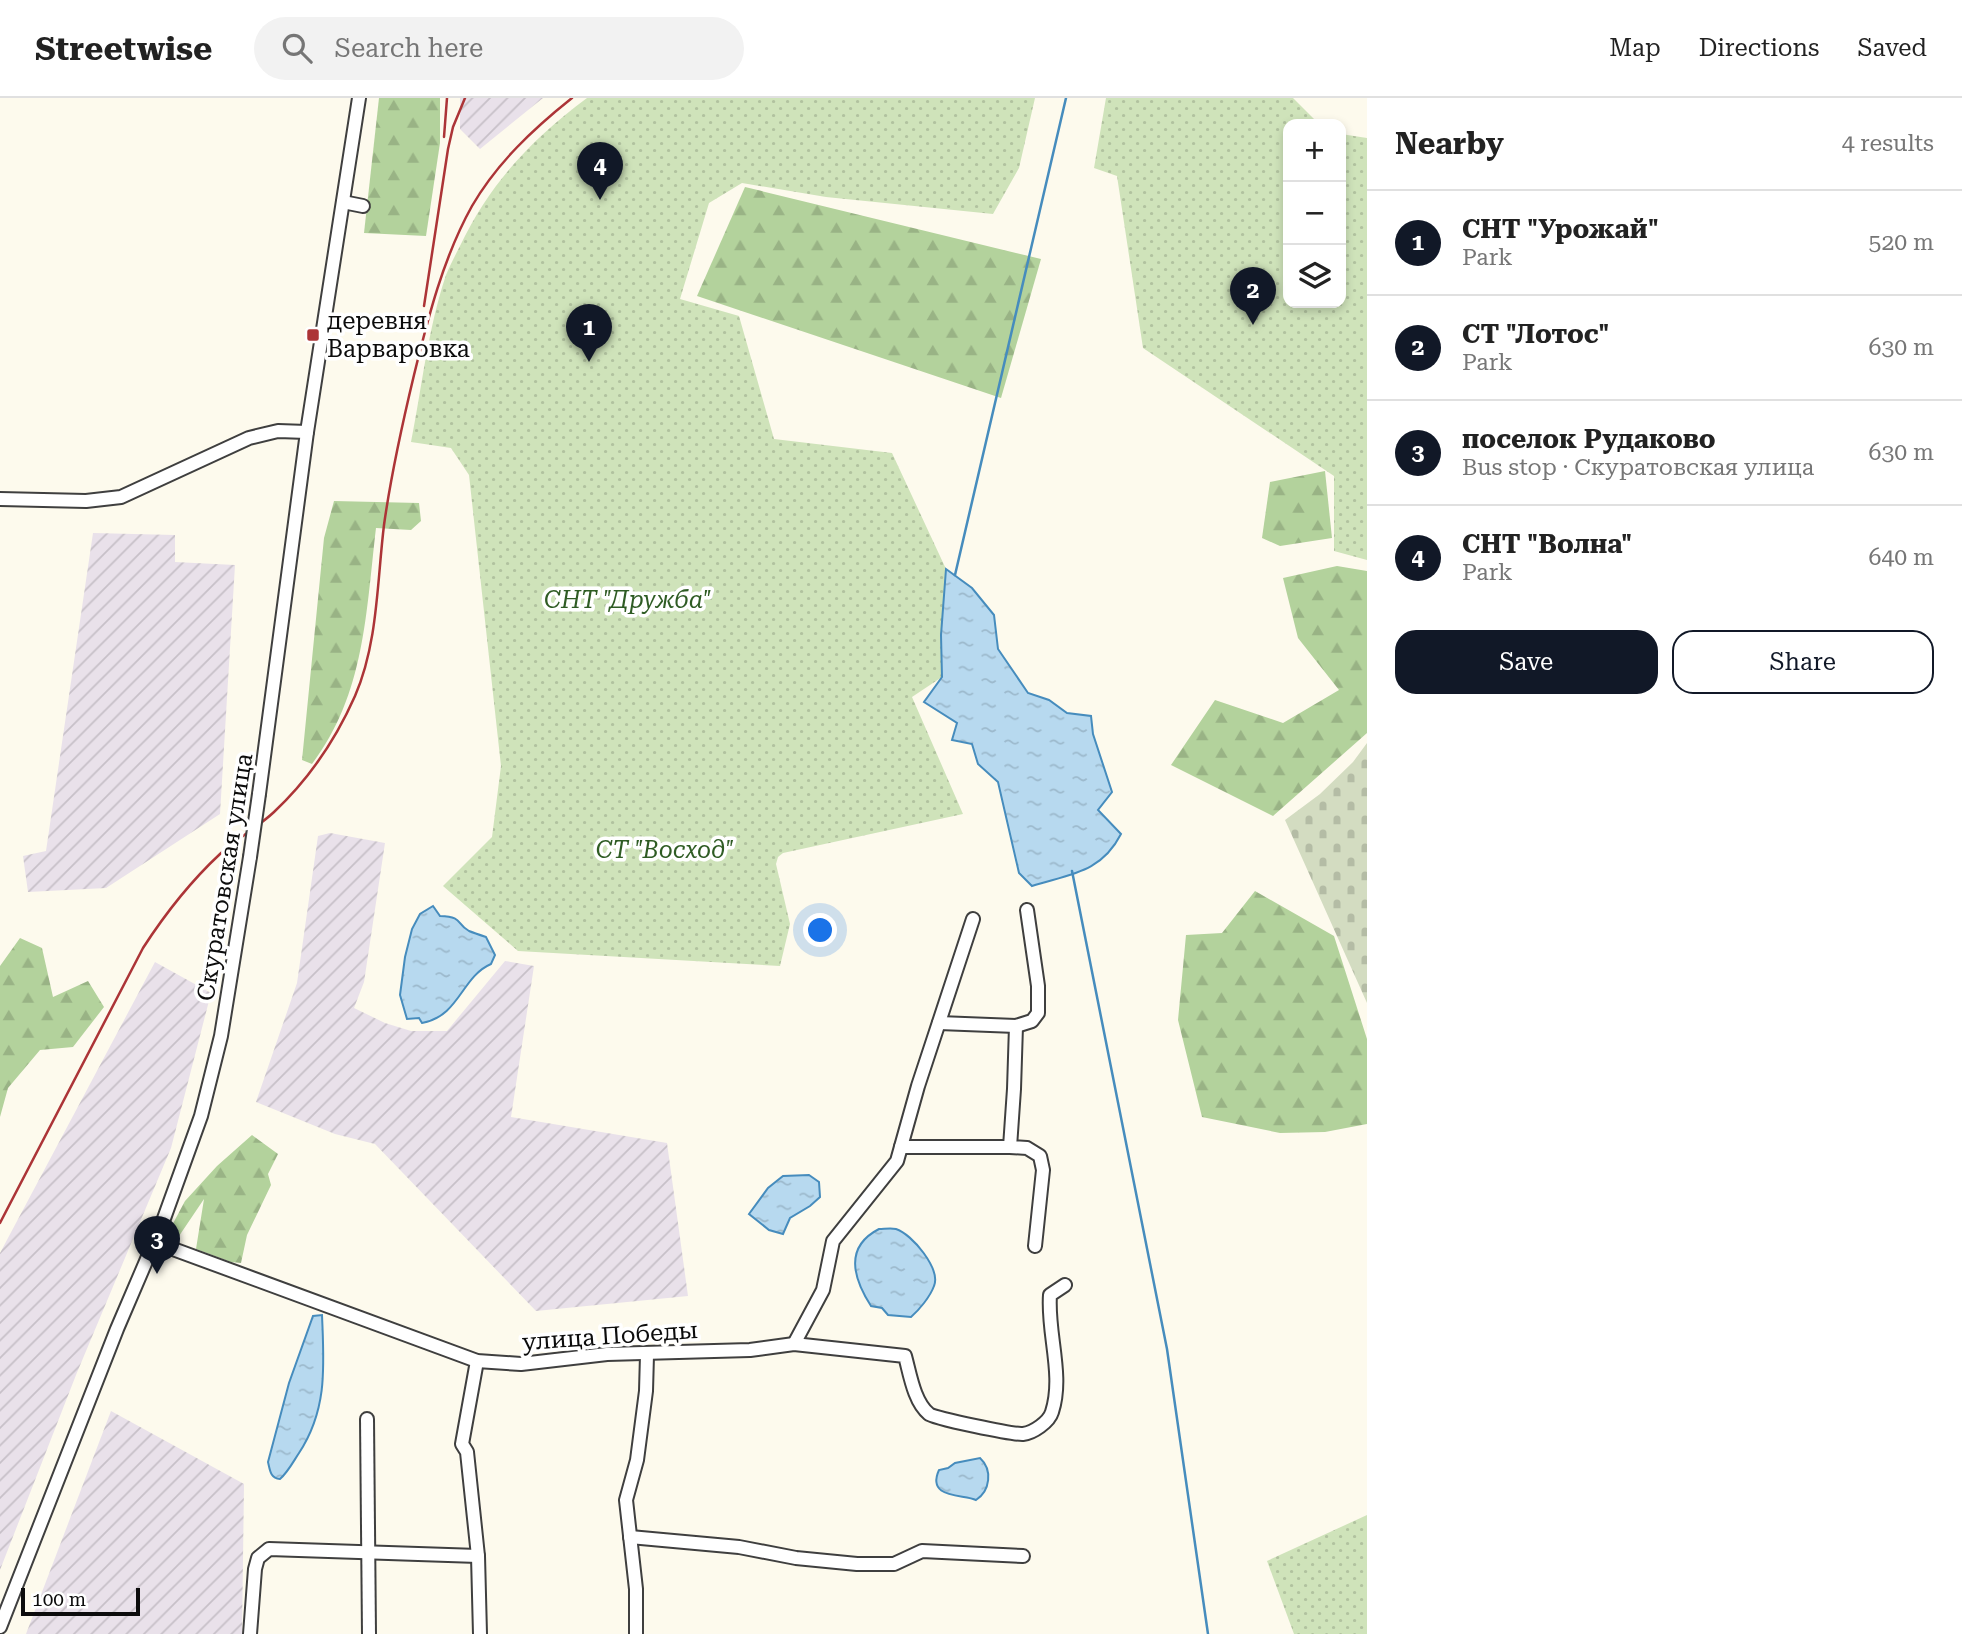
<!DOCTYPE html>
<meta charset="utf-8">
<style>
:root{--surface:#fff;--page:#f2f2f2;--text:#222;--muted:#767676;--line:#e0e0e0;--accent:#111827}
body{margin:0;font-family:"Roboto Serif",serif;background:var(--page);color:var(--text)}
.controls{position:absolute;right:21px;top:21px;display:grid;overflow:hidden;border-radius:14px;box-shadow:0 4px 10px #0003}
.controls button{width:63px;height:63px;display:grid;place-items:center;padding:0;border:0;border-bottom:2px solid var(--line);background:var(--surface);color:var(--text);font:35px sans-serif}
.scale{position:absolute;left:21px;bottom:18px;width:119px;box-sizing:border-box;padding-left:7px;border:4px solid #0c0c0c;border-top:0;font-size:19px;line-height:24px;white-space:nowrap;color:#0c0c0c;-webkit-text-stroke:5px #fff;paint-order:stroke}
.you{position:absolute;left:821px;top:833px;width:24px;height:24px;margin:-18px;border:5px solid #fff;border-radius:50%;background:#1a73e8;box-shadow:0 0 0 10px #1a73e833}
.badge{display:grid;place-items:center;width:46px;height:46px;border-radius:50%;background:var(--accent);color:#fff;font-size:23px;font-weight:700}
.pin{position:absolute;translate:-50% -58px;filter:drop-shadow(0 2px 4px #0008)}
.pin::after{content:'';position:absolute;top:37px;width:24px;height:21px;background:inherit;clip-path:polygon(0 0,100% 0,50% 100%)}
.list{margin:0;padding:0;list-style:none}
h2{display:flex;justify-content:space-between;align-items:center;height:91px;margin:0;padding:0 28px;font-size:30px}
h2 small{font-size:23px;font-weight:400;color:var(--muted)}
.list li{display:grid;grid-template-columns:46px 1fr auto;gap:21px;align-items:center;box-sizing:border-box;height:105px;padding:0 28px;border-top:2px solid var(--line)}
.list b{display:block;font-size:26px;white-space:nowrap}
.list p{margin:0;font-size:23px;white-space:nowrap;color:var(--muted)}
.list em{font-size:23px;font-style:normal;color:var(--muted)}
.actions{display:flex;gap:14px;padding:21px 28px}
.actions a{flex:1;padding:16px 0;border:2px solid var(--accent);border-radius:21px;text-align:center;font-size:24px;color:var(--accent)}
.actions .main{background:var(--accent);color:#fff}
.icon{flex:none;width:38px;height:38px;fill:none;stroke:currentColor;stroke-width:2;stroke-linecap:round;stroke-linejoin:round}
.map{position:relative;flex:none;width:1367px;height:1536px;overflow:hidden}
header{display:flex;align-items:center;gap:42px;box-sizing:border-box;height:98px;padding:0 35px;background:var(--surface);border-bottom:2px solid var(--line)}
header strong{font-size:33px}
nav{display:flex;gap:38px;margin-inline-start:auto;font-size:24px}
.search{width:490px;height:63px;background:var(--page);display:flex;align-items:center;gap:18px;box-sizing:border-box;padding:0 24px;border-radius:38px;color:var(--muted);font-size:26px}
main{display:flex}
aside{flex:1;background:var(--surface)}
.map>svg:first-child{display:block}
.industrial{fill:url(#industrial-furrows)}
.grass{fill:url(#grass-dots)}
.forest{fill:url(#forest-firs)}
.cemetery{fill:url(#cemetery-stones)}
.water{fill:url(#water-ripples);stroke:#468cbd;stroke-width:2}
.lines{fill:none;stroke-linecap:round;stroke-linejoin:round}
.stream{stroke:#468cbd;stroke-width:2.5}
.minor-casing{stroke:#3f3f3f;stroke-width:16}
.minor{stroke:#fff;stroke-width:12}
.rail{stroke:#ac3437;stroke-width:2.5}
.minor-bridge-casing{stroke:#3f3f3f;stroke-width:16;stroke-linecap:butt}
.minor-bridge{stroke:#fff;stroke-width:12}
.poi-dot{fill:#ac3437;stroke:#fff;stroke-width:2.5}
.labels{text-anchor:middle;stroke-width:7;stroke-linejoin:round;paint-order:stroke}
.poi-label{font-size:24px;fill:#0c0c0c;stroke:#fff;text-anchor:start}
.park-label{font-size:24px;font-style:italic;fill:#2f5c24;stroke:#fff}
.street-label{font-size:24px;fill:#0c0c0c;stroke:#fff}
</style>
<header>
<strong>Streetwise</strong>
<div class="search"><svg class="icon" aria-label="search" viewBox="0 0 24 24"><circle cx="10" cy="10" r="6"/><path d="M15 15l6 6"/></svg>Search here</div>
<nav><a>Map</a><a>Directions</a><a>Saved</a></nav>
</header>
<main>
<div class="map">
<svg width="1367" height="1536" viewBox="0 0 1367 1536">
<defs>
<pattern id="industrial-furrows" width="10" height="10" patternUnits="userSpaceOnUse" patternTransform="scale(1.75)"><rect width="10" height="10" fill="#e9e1ea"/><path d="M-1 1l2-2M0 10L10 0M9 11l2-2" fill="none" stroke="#c7c0c8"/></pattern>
<pattern id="grass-dots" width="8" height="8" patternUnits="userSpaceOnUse" patternTransform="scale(1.75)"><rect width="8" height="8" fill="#cfe3ba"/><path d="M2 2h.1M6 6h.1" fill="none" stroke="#b1c29f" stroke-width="1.8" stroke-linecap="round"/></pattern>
<pattern id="forest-firs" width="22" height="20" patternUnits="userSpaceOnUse" patternTransform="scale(1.75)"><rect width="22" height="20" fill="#b3d29c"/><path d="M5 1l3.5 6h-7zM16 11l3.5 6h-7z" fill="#99b385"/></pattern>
<pattern id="cemetery-stones" width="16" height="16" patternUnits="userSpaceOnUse" patternTransform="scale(1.75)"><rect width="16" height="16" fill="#d3dcc1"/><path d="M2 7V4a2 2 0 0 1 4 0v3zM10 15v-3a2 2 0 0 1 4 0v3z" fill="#b4bca5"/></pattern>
<pattern id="water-ripples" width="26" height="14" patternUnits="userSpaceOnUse" patternTransform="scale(1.75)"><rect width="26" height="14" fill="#b7d9ef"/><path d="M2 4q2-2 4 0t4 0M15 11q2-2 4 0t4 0" fill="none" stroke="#9cb9cc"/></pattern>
</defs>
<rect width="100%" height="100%" fill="#fdfaed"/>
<g class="industrial">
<polygon points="460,0 543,0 480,51 460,31"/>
<polygon points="93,435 175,437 175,464 235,467 220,716 106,790 28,794 23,758 46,753"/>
<polygon points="330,735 385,745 364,884 354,910 385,925 411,933 447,933 505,863 534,868 511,1019 667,1045 688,1198 536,1213 375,1046 335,1036 256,1004 297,885 318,738"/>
<polygon points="155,864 211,895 171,1050 76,1277 0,1472 0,1155"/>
<polygon points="111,1313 244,1386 242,1536 26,1536"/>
</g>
<g class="grass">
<path d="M 587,0 L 1035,0 L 1019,70 L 993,116 L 826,99 L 742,85 L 709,105 L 680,201 L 739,218 L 774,341 L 892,355 L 946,471 L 941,537 L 942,579 L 912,599 L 963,716 L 783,755 L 778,759 L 776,766 L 790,826 L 780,868 L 518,853 L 443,788 L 492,739 L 501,668 L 469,377 L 451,350 L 411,344 C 422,289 428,230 446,177 C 450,167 455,158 460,148 C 490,85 531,42 587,0 Z"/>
<polygon points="1106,0 1293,0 1319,26 1288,26 1288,205 1341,205 1341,36 1367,40 1367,462 1334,453 1334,378 1143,250 1117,78 1094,70"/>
<polygon points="1367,1417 1367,1536 1294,1536 1267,1463"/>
</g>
<g class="forest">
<polygon points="379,0 440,0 440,45 426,138 364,135"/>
<polygon points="745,89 1041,161 1001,300 697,198"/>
<polygon points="1325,373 1332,440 1280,448 1262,440 1270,384"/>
<path d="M 334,403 L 419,405 L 421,423 L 411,432 L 376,430 C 366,514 365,596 312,666 L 302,662 L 324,440 Z"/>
<polygon points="1337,468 1367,473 1367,635 1273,718 1171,667 1215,602 1283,625 1339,592 1298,540 1283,480"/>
<polygon points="1255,793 1334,838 1367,941 1367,1026 1325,1034 1280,1035 1202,1019 1178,922 1186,837 1222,835"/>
<polygon points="20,840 42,850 53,899 88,883 104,909 73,949 40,952 8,990 0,1019 0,868"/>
<polygon points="252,1037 278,1056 268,1076 271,1087 247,1137 241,1165 231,1164 196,1151 204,1101 177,1141 169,1133 185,1103 217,1068"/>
</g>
<polygon class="cemetery" points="1367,645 1367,905 1285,722 1320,696 1353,664"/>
<g class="water">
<path d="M 946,471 L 972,490 L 994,517 L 998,551 L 1028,595 L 1049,602 L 1067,615 L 1091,618 L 1093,636 L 1112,694 L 1098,712 L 1121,736 C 1101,775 1070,776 1032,788 L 1019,775 L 998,684 L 978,666 L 972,646 L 952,642 L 957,625 L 924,604 L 942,579 L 941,537 Z"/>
<path d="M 433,808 L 440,818 C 464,819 455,825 469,833 C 474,835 480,837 486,839 L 495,857 L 491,866 C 461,879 460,918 422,925 L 419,920 L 407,921 L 400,897 L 405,859 L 412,831 L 420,816 Z"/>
<polygon points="809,1077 819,1084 820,1099 810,1108 790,1120 783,1136 769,1132 749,1116 768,1090 783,1078"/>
<path d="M 879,1131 C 884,1131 891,1130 896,1131 C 912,1136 941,1171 934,1188 C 930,1199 919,1212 911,1219 L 888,1217 L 882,1210 L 871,1208 C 853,1180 844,1149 879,1131 Z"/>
<path d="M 322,1217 C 324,1267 328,1311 299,1355 C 293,1364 288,1374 280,1381 C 270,1380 270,1372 268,1364 L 289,1285 L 313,1218 Z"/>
<path d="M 980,1360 C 993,1372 990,1393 976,1402 C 963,1396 926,1401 939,1372 L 948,1370 L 955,1365 Z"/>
</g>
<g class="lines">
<g class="stream">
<polyline points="955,477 1066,0"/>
<polyline points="1072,773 1167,1251 1208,1536"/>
</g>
<defs>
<g id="minor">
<polyline points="343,104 363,108"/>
<polyline points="0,401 86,403 121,399 249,340 278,333 307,334"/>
<polyline points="259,696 307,334 359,0"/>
<polyline points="939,925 1016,928 1032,923 1038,915 1038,888 1027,812"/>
<polyline points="1016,928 1014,991 1010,1049 1027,1050 1040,1058 1043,1072 1035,1148"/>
<polyline points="901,1049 1010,1049"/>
<path d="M 154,1144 L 477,1263 L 521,1266 L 607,1256 L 750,1252 L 794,1246 L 905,1258 C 910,1276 914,1304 929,1316 C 933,1320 1015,1337 1023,1336 C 1033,1335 1049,1324 1052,1314 C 1064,1277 1047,1235 1050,1197 L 1065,1187"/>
<polyline points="794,1246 823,1192 833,1143 897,1063 918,988 973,821"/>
<polyline points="477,1263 462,1346 467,1354 478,1458 480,1536"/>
<polyline points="367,1321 369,1536"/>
<polyline points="630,1439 739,1449 796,1460 857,1466 894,1466 922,1453 1023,1458"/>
<polyline points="0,1529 117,1231 162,1126 201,1018 221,938 250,759"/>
<polyline points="250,1536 255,1471 258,1460 269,1451 478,1458"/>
<polyline points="636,1536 636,1491 626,1402 637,1362 646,1293 647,1257"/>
</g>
</defs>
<use href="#minor" class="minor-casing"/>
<use href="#minor" class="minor"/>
<g class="rail">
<polyline points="444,39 447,0"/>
<polyline points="424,208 448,51 453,29 465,0"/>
<path d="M 0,1125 L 143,850 C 165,816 190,784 220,756 C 236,741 257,730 274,714 C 308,682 336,641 355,598 C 378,545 377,484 384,427 C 391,377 402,327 414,277 C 428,220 443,160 472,108 C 497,65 533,31 572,0"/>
</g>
<defs>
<polyline id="minor-bridge" points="250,759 259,696"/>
</defs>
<use href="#minor-bridge" class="minor-bridge-casing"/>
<use href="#minor-bridge" class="minor-bridge"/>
</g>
<rect class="poi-dot" x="306" y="230" width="14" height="14" rx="3.5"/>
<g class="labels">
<g class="poi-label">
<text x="327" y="231">деревня<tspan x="327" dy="28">Варваровка</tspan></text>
</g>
<g class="park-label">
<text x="628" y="510">СНТ "Дружба"</text>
<text x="665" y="760">СТ "Восход"</text>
</g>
<g class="street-label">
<text transform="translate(225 779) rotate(-81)" y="8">Скуратовская улица</text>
<text transform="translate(610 1238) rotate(-4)" y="8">улица Победы</text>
</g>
</g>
</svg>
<div class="controls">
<button>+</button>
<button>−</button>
<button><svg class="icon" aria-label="layers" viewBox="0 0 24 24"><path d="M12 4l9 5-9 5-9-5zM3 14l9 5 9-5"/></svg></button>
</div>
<div class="scale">100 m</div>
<div class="you"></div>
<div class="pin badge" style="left:589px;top:264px">1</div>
<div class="pin badge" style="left:1253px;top:227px">2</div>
<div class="pin badge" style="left:157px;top:1176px">3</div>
<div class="pin badge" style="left:600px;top:102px">4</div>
</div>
<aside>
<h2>Nearby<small>4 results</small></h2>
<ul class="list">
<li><span class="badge">1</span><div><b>СНТ &quot;Урожай&quot;</b><p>Park</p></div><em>520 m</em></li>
<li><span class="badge">2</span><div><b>СТ &quot;Лотос&quot;</b><p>Park</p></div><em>630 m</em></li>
<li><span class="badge">3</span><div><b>поселок Рудаково</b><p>Bus stop · Скуратовская улица</p></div><em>630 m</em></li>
<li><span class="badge">4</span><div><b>СНТ &quot;Волна&quot;</b><p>Park</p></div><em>640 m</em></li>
</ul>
<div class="actions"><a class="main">Save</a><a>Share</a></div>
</aside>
</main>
